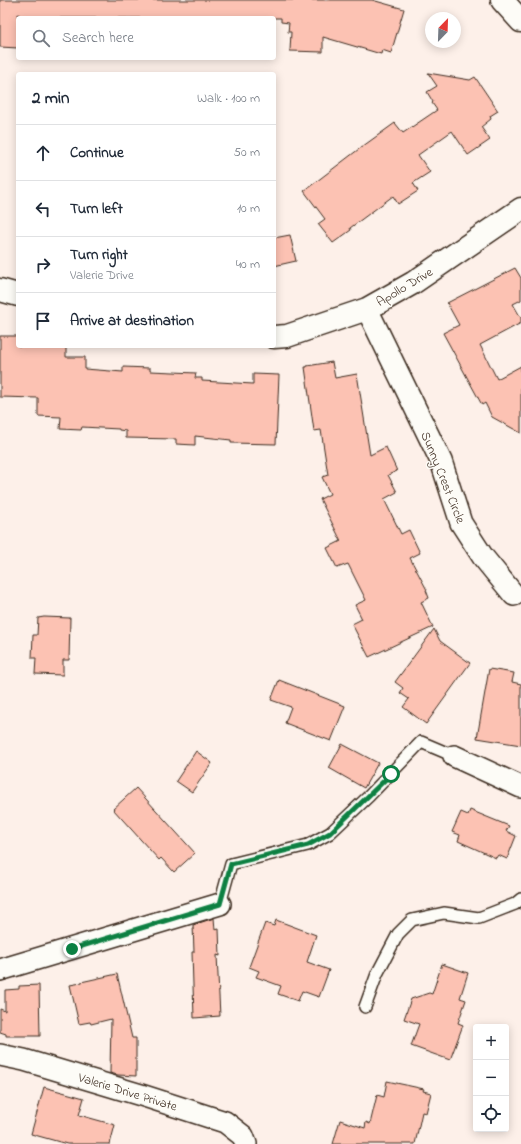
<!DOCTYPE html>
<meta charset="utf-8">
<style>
:root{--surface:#fff;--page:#f2f2f3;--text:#1f2937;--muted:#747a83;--line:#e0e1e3}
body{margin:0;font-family:"Indie Flower",sans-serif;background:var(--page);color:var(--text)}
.controls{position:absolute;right:12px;bottom:12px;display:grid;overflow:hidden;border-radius:4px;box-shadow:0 2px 10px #0003}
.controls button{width:36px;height:36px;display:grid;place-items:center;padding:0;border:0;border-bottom:1px solid var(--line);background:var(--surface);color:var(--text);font:20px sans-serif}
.compass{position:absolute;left:425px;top:12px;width:36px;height:36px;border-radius:50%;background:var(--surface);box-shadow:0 2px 10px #0003;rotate:23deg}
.stop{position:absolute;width:12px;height:12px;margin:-9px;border:3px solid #0b8043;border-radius:50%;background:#fff}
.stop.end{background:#0b8043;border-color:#fff;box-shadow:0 1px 4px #0008}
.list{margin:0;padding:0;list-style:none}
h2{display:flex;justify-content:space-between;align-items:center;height:52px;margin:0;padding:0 16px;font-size:17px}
h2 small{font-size:13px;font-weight:400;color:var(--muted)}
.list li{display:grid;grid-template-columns:26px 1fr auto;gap:12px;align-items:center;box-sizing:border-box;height:56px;padding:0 16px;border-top:1px solid var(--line)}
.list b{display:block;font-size:15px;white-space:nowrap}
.list p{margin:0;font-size:13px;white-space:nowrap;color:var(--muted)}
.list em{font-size:13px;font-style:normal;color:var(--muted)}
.icon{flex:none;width:22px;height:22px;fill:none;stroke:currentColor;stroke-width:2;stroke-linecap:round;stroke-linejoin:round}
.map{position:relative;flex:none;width:521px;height:1144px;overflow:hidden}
.search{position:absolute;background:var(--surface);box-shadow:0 2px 10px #0003;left:16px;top:16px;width:260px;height:44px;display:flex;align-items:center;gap:10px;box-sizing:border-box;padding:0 14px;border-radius:4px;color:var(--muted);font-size:15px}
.panel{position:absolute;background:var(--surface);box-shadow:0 2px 10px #0003;left:16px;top:72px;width:260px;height:276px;border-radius:4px}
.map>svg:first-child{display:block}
.building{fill:#fcc2b3;stroke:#3b2a1e}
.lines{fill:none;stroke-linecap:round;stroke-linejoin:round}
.service-casing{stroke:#3b2a1e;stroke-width:14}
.minor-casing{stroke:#3b2a1e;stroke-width:24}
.tertiary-casing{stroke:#3b2a1e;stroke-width:25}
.service{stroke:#fdfcf7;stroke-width:11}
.minor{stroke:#fdfcf7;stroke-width:21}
.tertiary{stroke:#fdfcf7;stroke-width:22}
.route{stroke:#0b8043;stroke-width:5}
.labels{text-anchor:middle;stroke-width:3;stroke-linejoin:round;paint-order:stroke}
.street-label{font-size:13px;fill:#3b2a1e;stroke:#fdfcf7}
</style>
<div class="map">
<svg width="521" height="1144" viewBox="0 0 521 1144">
<rect width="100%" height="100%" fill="#fdf0e9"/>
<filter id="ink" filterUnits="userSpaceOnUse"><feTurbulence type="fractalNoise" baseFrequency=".025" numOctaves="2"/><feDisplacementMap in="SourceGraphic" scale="8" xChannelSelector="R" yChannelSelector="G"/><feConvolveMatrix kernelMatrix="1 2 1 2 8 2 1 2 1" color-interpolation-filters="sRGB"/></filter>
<g filter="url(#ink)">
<g class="building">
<polygon points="0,0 372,0 404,9 391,53 382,50 381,54 323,37 323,52 290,51 291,32 288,32 289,23 281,22 281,18 24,18 18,14 18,48 0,47"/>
<polygon points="428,73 470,80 475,77 498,111 490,116 491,119 481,127 490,140 468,155 452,131 418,155 430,172 413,183 418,191 398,204 393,196 350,228 351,230 333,243 318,224 325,219 304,191 359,149 395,123 403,133 437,110 432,103 433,102 427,92 437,86"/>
<polygon points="290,235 296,261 274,266 274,238"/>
<polygon points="515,268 521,278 521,300 513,304 521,318 521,323 480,345 497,379 521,366 521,433 492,417 485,403 482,405 443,333 459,325 447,303"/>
<polygon points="0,336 18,336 18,346 66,347 66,357 85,357 85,369 123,372 123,367 150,368 150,371 196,373 195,378 202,378 202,381 253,384 253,374 279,375 276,444 231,443 231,440 195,436 195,445 176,444 176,439 126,438 126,431 119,430 119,429 82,427 81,430 60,429 61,417 38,416 38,398 0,397"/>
<polygon points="332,362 335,378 357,374 370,455 386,447 397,471 388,475 397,492 384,499 401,534 409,530 420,553 410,558 427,590 426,590 429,598 421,602 433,627 369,657 352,624 362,619 355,605 366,600 348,564 337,568 327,548 341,541 320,499 330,494 322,477 328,475 321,430 314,431 305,367 307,367 307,366"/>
<polygon points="44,617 70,618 69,660 63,660 63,675 35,674 36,658 32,658 33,635 37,635 38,618"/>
<polygon points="434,629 440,641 470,663 426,724 403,707 409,699 400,693 403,688 395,682"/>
<polygon points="489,669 514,673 512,682 521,684 521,745 477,738"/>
<polygon points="279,680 345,706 331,741 285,723 291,707 271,700"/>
<polygon points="342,744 378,763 364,788 329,768"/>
<polygon points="196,751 212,763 192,792 176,781"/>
<polygon points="136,788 195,853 174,872 161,858 159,860 113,809"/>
<polygon points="470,810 509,826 506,831 516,836 507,859 498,855 496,858 458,841 460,835 452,832 461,812 468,815"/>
<polygon points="214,918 215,930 219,929 220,956 217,955 220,1016 194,1018 192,952 194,952 193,925"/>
<polygon points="276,920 316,935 307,962 329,970 319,997 302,991 298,1001 278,994 281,986 256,977 259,971 249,967 265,923 274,926"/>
<polygon points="442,964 468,973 460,998 466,1000 458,1023 463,1025 450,1060 411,1046 419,1024 404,1019 411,999 429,993 432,994"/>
<polygon points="117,974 132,1038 136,1038 136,1076 118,1075 110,1073 111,1019 91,1024 90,1022 79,1024 70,985 81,983 81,982"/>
<polygon points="39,985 40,1036 6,1036 6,1034 0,1032 0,1009 5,1011 5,990 19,989 19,986"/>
<polygon points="387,1081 424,1089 423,1091 431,1093 426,1113 422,1112 415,1144 333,1144 340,1120 365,1128 366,1122 370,1124 377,1095 384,1097"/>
<polygon points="44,1087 84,1098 79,1115 115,1125 110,1144 67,1144 31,1134"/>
</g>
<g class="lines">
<defs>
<g id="service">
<polyline points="220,904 231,864 308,845 330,833 369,796 421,742 454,756"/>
<polyline points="365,1007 377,974 398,934 412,920 444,913 479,918 515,904 521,899"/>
</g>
<g id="minor">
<polyline points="367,309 441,461 461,523 483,557 514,595"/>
<polyline points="454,756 521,787"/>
<polyline points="0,970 220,904"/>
<polyline points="0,1055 24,1060 141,1095 225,1122 243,1136 246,1144"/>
</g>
<g id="tertiary">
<polyline points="502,0 521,21"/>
<polyline points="0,290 18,295"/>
<polyline points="274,337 287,336 367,309 413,283 521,209"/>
</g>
</defs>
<use href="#service" class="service-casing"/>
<use href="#minor" class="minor-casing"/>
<use href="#tertiary" class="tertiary-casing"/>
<use href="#service" class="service"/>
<use href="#minor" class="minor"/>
<use href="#tertiary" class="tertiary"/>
</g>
</g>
<g class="lines" filter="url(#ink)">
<polyline class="route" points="72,949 220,904 231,864 308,845 330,833 391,774"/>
</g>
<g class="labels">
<g class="street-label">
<text transform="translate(404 286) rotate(-31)" y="5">Apollo Drive</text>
<text transform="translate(444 477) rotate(68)" y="5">Sunny Crest Circle</text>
<text transform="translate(128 1091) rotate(17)" y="5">Valerie Drive Private</text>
</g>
</g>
</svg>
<div class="controls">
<button>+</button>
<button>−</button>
<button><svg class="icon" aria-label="locate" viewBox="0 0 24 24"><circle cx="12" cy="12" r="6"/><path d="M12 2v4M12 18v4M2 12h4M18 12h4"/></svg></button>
</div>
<svg class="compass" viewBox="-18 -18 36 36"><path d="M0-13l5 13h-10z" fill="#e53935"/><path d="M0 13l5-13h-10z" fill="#747a83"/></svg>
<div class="stop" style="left:391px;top:774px"></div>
<div class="stop end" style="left:72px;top:949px"></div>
<div class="search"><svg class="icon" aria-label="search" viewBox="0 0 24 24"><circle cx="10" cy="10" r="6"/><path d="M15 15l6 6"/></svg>Search here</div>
<section class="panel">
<h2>2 min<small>Walk · 100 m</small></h2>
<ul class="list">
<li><svg class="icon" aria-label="ahead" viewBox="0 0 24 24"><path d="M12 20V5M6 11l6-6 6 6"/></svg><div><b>Continue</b></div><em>50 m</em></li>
<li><svg class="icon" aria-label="left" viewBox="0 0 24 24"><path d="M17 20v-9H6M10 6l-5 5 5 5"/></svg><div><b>Turn left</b></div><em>10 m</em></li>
<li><svg class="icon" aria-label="right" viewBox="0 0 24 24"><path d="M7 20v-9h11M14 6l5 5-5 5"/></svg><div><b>Turn right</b><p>Valerie Drive</p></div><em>40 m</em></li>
<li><svg class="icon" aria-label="arrive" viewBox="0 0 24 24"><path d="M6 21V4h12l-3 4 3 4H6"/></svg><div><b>Arrive at destination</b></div></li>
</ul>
</section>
</div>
